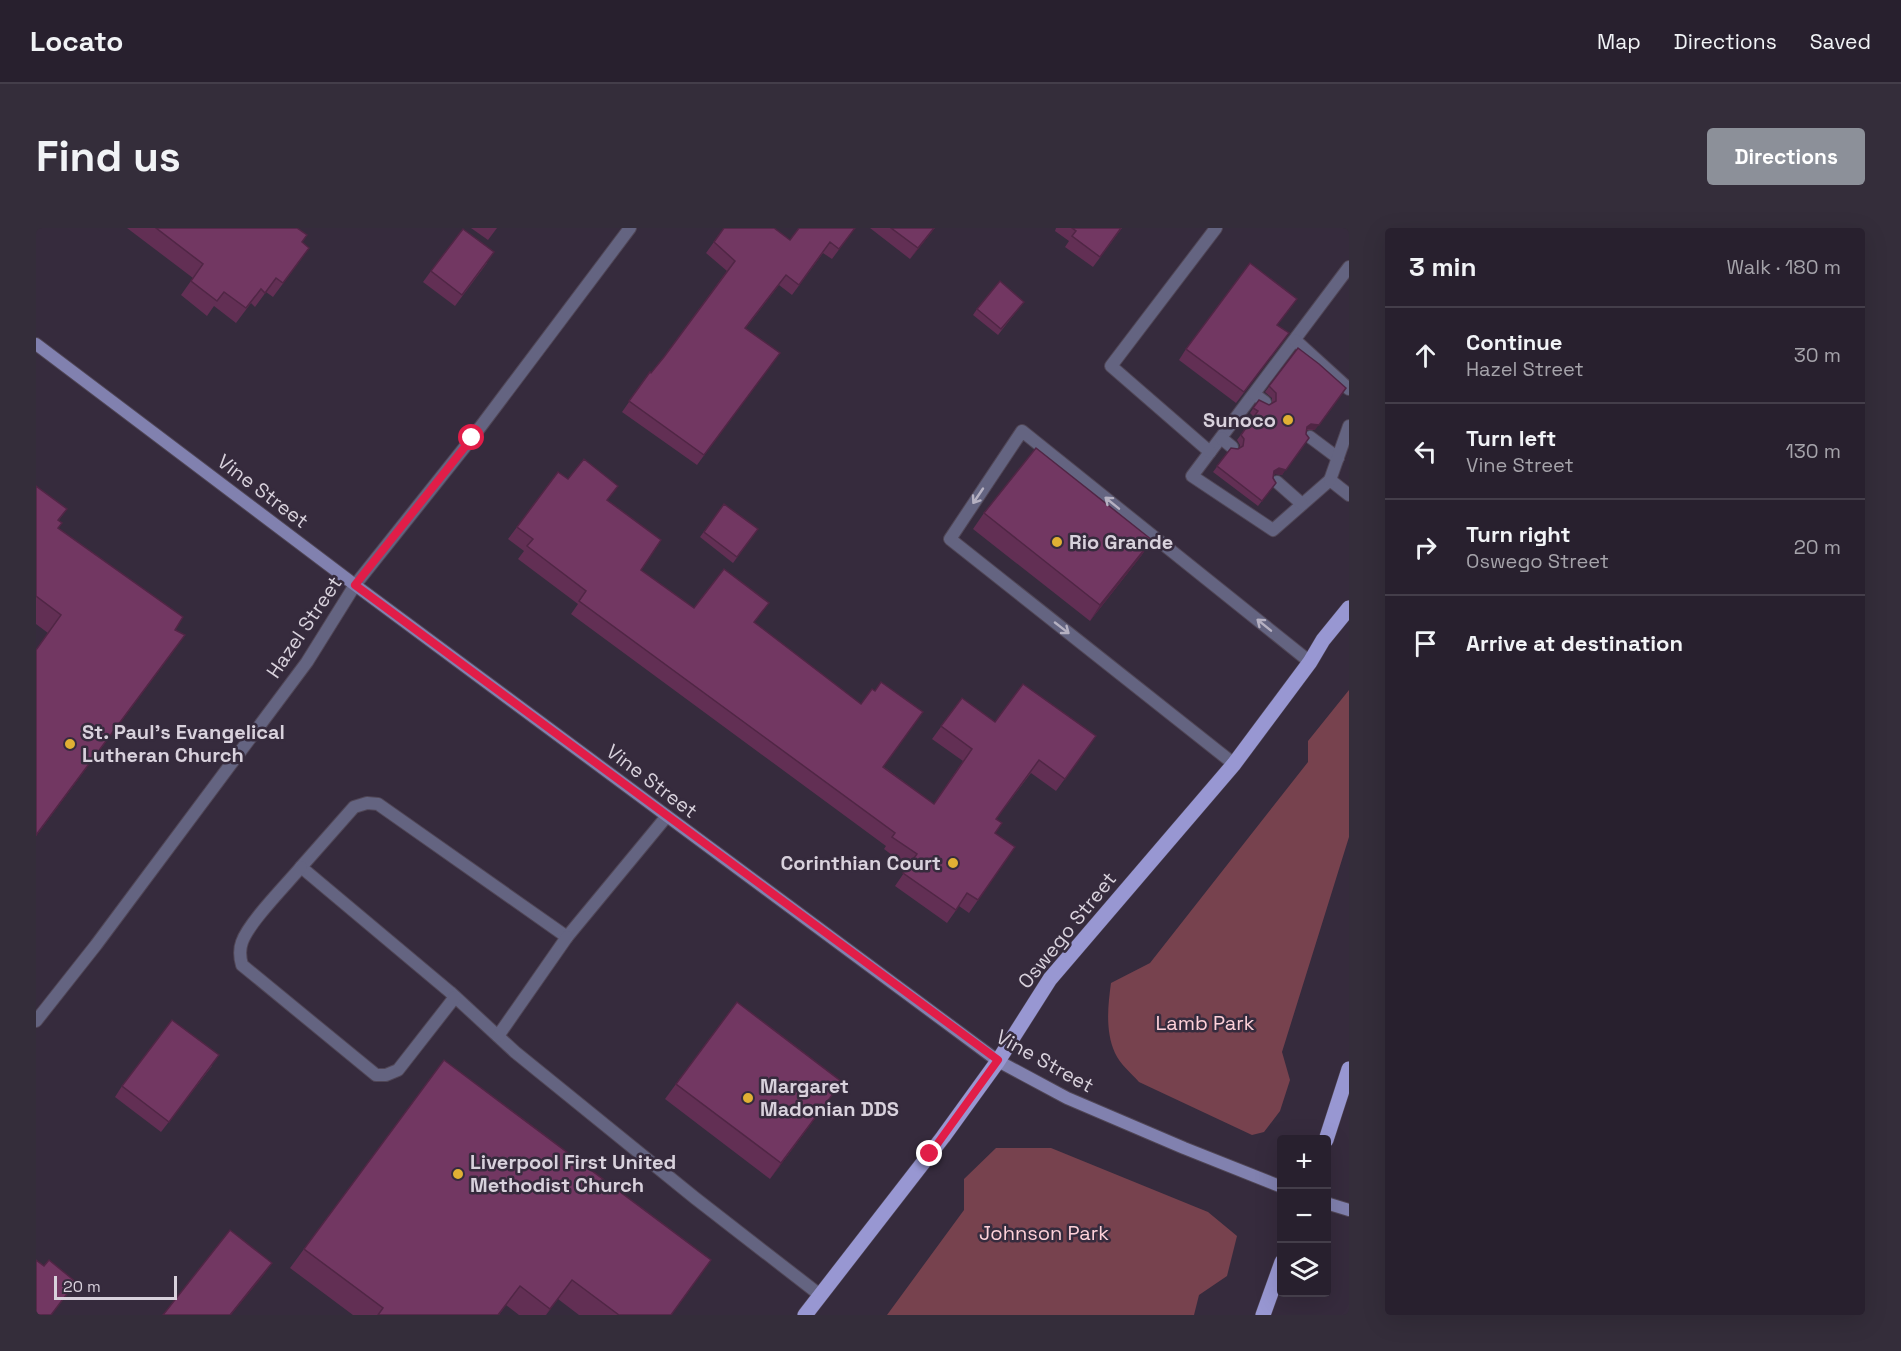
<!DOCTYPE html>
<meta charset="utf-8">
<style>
:root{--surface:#28202e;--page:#342d3a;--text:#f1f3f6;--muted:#a5a3aa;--line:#443e4a;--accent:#8c9099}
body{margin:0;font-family:"Space Grotesk",sans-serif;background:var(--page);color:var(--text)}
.controls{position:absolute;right:18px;bottom:18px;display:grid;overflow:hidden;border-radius:6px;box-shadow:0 6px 24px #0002}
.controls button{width:54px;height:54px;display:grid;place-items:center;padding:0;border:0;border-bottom:2px solid var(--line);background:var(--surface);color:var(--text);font:30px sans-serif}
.scale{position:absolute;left:18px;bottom:15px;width:123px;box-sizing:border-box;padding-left:6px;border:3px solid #d8d1dc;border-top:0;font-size:16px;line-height:21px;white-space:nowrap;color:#d8d1dc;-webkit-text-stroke:4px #362b3d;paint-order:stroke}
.stop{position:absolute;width:18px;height:18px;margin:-14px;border:4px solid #e11d48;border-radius:50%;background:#fff}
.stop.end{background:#e11d48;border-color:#fff;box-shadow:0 2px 6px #0008}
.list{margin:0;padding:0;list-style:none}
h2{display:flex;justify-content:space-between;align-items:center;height:78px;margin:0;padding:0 24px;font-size:26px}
h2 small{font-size:20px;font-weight:400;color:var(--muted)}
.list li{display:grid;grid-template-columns:39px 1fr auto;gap:18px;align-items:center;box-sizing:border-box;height:96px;padding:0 24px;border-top:2px solid var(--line)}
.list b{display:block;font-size:22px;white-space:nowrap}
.list p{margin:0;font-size:20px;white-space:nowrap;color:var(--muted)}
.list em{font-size:20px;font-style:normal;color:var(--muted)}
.icon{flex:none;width:33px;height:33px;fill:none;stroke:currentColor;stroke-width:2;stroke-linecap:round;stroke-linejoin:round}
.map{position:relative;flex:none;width:1313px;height:1087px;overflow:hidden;border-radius:6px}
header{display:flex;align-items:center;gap:36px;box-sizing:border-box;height:84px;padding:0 30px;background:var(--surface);border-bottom:2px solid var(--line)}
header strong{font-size:28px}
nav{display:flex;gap:33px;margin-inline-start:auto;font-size:21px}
.intro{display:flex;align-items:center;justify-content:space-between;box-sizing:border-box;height:144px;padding:0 36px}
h1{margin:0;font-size:42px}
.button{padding:15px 27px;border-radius:6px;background:var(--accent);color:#fff;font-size:21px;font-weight:700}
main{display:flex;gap:36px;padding:0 36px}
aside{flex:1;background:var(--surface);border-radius:6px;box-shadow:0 6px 24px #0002}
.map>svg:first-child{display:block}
.green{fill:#77424e}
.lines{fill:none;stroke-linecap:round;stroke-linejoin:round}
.lane-casing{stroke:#504656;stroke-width:14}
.street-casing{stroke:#504656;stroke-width:14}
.secondary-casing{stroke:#504656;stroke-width:14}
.primary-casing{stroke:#504656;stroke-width:16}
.lane{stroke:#646481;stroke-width:12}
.street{stroke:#646481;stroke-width:12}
.secondary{stroke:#8181af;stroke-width:12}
.primary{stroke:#9897d2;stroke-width:15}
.wall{fill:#622f54}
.shaded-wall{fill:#502645}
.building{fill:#723762;stroke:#502645;stroke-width:1.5}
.oneway{stroke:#b5b0c1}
.route{stroke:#e11d48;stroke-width:8}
.poi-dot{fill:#e0b034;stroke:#362b3d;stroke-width:2}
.labels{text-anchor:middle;stroke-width:5;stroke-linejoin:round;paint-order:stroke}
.poi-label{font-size:20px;font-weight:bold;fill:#d8d1dc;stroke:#362b3d;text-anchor:start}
.street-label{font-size:20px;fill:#d8d1dc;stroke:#362b3d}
.park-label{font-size:20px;fill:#fed1d9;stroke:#362b3d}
</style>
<header>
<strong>Locato</strong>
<nav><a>Map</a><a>Directions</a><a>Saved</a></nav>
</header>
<div class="intro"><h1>Find us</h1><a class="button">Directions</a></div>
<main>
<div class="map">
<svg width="1313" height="1087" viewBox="0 0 1313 1087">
<rect width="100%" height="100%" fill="#362b3d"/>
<g class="green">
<path d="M 1313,462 L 1313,609 L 1246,824 L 1254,852 L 1244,883 L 1228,904 L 1216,907 L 1103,854 C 1095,845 1084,836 1079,825 C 1069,803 1072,777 1075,755 L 1114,735 L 1272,534 L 1272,513 Z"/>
<polygon points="960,920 1015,920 1172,984 1201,1008 1191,1048 1163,1067 1158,1087 851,1087 928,982 928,951"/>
</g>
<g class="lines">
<defs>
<g id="lane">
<polyline points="1313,39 1156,248 1237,302 1294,252 1313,267"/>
<polyline points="1259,112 1313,161"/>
<polyline points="1218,166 1229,174"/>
<polyline points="1274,209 1302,230"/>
<polyline points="1185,210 1196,219"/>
<polyline points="1174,224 1075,138 1180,0"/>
<polyline points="1294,252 1313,198"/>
<polyline points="1241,254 1266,276"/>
<polyline points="1198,536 914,311 986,203 1274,434"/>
<polyline points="631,588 531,709 342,576 331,575 318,579 265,639 414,764 479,824 659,970 784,1067"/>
<path d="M 265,639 C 250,657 213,694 206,714 C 203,722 204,730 206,737 L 340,847 L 350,847 L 362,842 L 419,769"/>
<polyline points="462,808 531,709"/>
</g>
<polyline id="street" points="0,793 60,717 271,434 319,357 436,210 594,0"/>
<g id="secondary">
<polyline points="0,116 319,357 962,833 1031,870 1148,920 1246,959"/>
<polyline points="1290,975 1313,982"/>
</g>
<g id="primary">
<polyline points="1290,912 1313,841"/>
<polyline points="769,1087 907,909 962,833 1014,751 1198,536 1274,434 1287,412 1313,380"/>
<polyline points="1227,1087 1246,1034"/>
</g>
</defs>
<use href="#lane" class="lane-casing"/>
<use href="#street" class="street-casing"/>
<use href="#secondary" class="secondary-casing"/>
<use href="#primary" class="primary-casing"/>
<use href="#lane" class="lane"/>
<use href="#street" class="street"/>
<use href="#secondary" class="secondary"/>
<use href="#primary" class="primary"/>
</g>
<g class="wall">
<polygon points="91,0 261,0 266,15 263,34 237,69 230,64 219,79 215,75 200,95 178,78 171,88 145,67 157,50"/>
<polygon points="435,0 461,0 452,12"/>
<polygon points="688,0 754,12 819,0 796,31 787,25 756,67 743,57 709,101 736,135 661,237 586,184 614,144 615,145 628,129 691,43 670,25"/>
<polygon points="834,0 899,0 874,31"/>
<polygon points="1020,0 1086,0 1057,39 1029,19 1033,13 1019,3"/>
<polygon points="451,35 419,78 387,54 395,43"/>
<polygon points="988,74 962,107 937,87 941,81"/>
<polygon points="1242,97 1245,116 1200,175 1143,132 1150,121"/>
<polygon points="1262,120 1279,202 1271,202 1246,247 1239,246 1238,247 1237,250 1240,255 1222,278 1177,244 1195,220 1202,221 1203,221 1204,217 1201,212 1218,189 1214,185 1223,172 1233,177 1236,175 1236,170 1229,164"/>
<polygon points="0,258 31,281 23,292 22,300 139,402 136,425 0,608 0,422 12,405 0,396"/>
<polygon points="571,273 605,342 658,380 719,395 848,539 898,576 927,533 896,511 926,470 959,494 1060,508 1020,563 995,545 960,591 959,605 979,619 933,685 923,678 911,695 859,658 872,639 848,621 850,618 535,386 542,376 482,331 488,323 472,311 481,299"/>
<polygon points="688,276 722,301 697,335 664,309"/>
<polygon points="948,285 1116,312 1105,328 1054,393 937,301"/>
<polygon points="176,838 125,904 79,869 86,858"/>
<polygon points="640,856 795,869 734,951 629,871"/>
<polygon points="268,1021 675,1032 635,1087 543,1087 522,1071 510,1087 483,1087 470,1077 463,1087 317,1087 254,1040"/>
</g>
<g class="shaded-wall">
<polygon points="898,0 899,0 874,31 882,20"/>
<polygon points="1310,160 1279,202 1271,201 1267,205 1271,199"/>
<polygon points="1273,210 1246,247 1239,246 1234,249 1238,243"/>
<polygon points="1116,312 1105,328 1054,393 1064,377"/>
<polygon points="149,407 136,425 0,608 0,607"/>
<polygon points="806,854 795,869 734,951 745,935"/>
<polygon points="236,1035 227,1048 195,1087 194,1087"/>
<polygon points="536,1052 522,1071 509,1087"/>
</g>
<g class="building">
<polygon points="120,0 261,0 271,7 266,14 273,20 247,55 240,50 229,65 225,61 210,80 188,64 181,73 155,53 167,36"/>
<polygon points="688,0 738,0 754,12 763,0 819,0 803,21 794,14 763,57 750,47 709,100 744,125 668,227 593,173 614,144 615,145 628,129 699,33 678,14"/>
<polygon points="855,0 898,0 882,20"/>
<polygon points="1036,0 1085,0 1064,29 1036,8 1040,3"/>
<polygon points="427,1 458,24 426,67 395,43"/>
<polygon points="1214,35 1261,71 1241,97 1253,105 1208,164 1150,121"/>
<polygon points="964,53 988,74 965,101 941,81"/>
<polygon points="1262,120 1283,136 1310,160 1283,197 1275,196 1271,199 1270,206 1273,210 1250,242 1243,240 1238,243 1237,250 1240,255 1226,273 1181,238 1195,220 1202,221 1207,218 1208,211 1205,207 1222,183 1217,180 1223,172 1233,177 1240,173 1240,165 1233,158"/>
<polygon points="1000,220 1116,312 1064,377 948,285"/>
<polygon points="548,231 582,258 571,272 625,312 605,342 658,380 688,341 733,375 718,394 825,476 836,461 839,463 845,454 887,484 847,539 898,576 936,521 905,498 926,470 959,494 987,456 1060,508 1029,551 1003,532 960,591 966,595 959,605 979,619 942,672 931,665 920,682 867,645 881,626 856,609 859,605 543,373 550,363 491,318 497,311 481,299 522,244 532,251"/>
<polygon points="0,258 31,281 22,292 26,295 22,300 147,389 139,402 149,407 0,607 0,422 25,387 0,368"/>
<polygon points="688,276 722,301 701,329 668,304"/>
<polygon points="701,774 806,854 745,935 640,856"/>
<polygon points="136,792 183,827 133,894 86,858"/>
<polygon points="408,832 675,1032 635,1087 583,1087 536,1052 514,1081 484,1058 462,1087 342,1087 347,1080 268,1021"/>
<polygon points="194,1002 236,1035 194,1087 127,1087"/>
<polygon points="0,1032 8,1038 13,1032 40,1054 15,1087 0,1087"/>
</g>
<defs><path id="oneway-shaft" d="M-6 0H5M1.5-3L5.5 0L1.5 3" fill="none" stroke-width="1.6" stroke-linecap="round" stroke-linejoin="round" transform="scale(1.5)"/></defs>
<g class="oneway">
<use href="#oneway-shaft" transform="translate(942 268) rotate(124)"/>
<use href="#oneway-shaft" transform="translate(1076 275) rotate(-141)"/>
<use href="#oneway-shaft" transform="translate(1228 397) rotate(-141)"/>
<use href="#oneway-shaft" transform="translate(1026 400) rotate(38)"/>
</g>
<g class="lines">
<polyline class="route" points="436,210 319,357 962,832 894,926"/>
</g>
<g class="poi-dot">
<circle cx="1252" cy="192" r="6"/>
<circle cx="1021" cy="314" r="6"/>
<circle cx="34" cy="516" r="6"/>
<circle cx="917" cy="635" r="6"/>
<circle cx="712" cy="870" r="6"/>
<circle cx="422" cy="946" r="6"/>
</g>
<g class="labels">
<g class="poi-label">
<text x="1240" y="199" text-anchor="end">Sunoco</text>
<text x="1033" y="321">Rio Grande</text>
<text x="46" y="511">St. Paul's Evangelical<tspan x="46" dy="23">Lutheran Church</tspan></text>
<text x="905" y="642" text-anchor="end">Corinthian Court</text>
<text x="724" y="865">Margaret<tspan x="724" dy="23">Madonian DDS</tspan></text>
<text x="434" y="941">Liverpool First United<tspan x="434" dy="23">Methodist Church</tspan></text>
</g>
<g class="street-label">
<text transform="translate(227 263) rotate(37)" y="7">Vine Street</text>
<text transform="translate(268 399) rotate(-56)" y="7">Hazel Street</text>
<text transform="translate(616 553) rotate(37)" y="7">Vine Street</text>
<text transform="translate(1031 702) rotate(-51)" y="7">Oswego Street</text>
<text transform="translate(1009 833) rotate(29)" y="7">Vine Street</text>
</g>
<g class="park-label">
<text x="1169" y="802">Lamb Park</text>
<text x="1008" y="1012">Johnson Park</text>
</g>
</g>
</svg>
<div class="controls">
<button>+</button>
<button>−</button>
<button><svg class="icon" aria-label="layers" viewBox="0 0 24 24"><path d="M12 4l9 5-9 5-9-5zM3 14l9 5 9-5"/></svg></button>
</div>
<div class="scale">20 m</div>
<div class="stop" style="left:436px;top:210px"></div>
<div class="stop end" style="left:894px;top:926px"></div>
</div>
<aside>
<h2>3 min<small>Walk · 180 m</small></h2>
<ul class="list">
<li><svg class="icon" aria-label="ahead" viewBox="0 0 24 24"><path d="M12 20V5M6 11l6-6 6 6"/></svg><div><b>Continue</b><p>Hazel Street</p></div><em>30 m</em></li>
<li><svg class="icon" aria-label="left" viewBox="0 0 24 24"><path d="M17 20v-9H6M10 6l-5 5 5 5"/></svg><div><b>Turn left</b><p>Vine Street</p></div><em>130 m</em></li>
<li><svg class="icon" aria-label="right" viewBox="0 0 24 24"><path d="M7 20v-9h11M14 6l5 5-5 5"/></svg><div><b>Turn right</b><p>Oswego Street</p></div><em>20 m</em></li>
<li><svg class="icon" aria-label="arrive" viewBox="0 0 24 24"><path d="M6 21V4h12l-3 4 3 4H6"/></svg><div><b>Arrive at destination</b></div></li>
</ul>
</aside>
</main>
